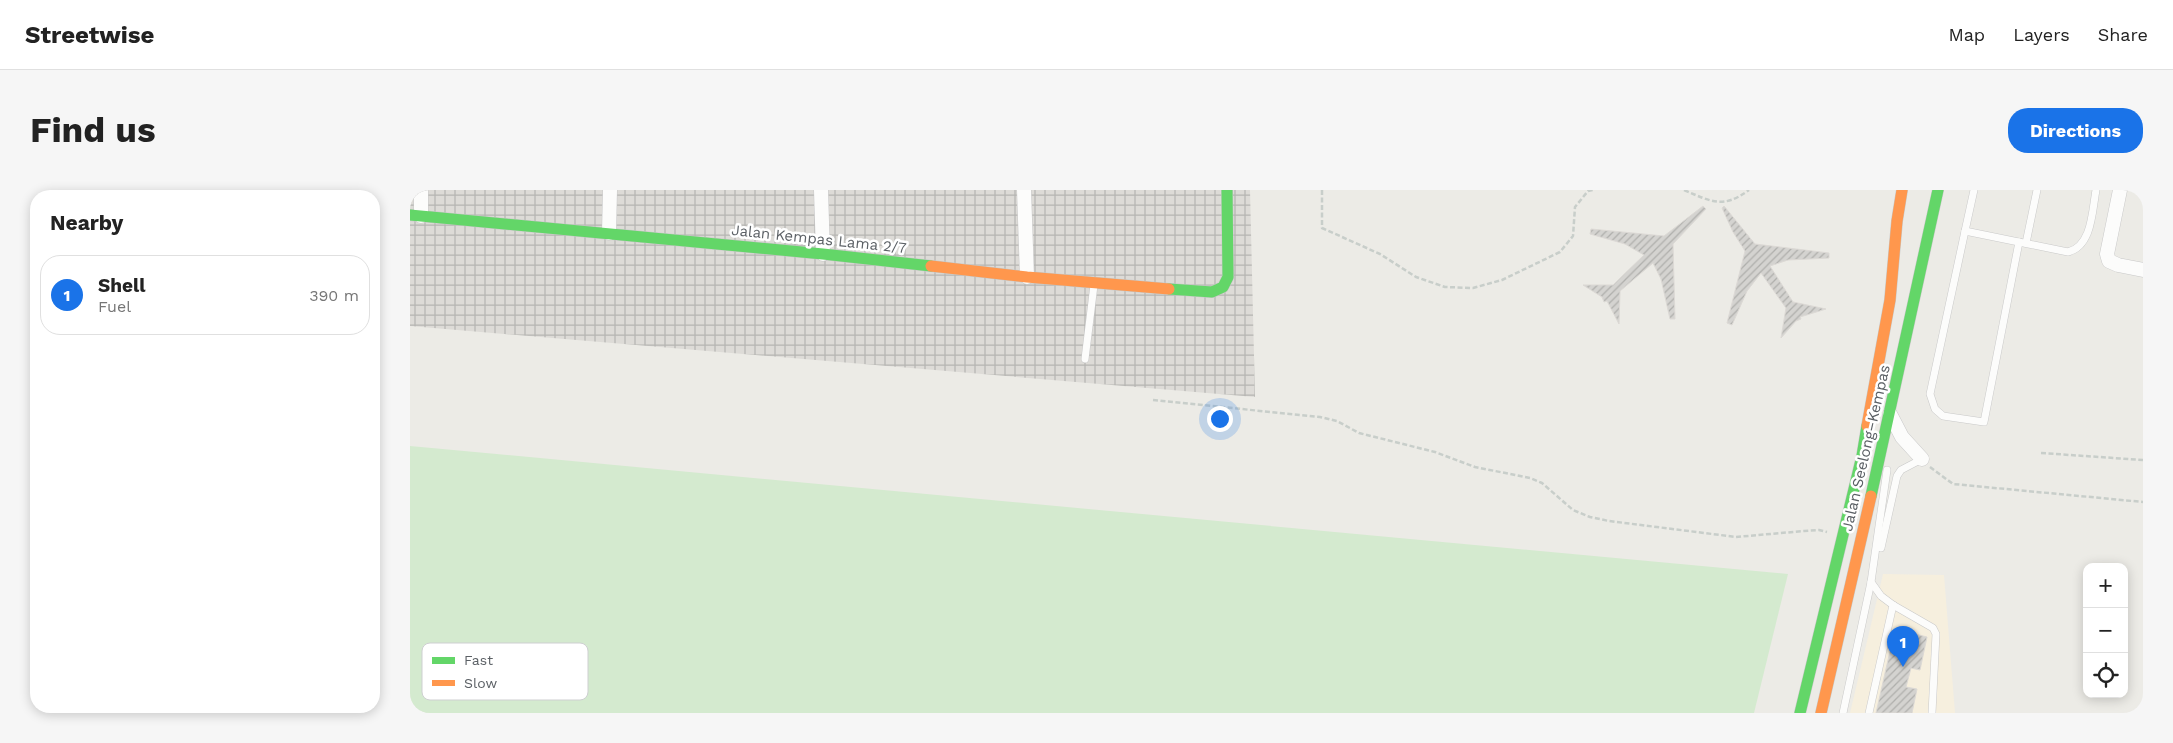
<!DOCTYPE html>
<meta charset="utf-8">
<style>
:root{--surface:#fff;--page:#f6f6f6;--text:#222;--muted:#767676;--line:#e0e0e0;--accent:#1a73e8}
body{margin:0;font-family:"Work Sans",sans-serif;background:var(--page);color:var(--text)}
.controls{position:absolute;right:15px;bottom:15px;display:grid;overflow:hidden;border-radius:10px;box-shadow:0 2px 12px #0003}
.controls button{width:45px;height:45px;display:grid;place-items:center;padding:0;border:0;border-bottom:1px solid var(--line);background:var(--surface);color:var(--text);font:25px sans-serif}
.you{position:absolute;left:809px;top:228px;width:18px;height:18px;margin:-12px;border:4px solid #fff;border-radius:50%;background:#1a73e8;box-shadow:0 0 0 8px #1a73e833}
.badge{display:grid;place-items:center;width:32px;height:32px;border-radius:50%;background:var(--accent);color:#fff;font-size:16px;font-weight:700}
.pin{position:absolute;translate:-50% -41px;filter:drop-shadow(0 1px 2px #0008)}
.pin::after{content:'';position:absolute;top:26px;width:18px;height:15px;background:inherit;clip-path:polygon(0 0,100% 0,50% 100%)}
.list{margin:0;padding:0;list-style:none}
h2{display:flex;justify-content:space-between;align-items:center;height:65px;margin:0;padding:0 20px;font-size:21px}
h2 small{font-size:16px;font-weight:400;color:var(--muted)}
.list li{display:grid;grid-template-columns:32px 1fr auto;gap:15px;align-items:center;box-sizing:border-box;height:80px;margin:0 10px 10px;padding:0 10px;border:1px solid var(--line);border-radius:20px}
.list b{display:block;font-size:19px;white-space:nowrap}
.list p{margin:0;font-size:16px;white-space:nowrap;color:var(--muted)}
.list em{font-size:16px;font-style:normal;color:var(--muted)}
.icon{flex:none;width:28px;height:28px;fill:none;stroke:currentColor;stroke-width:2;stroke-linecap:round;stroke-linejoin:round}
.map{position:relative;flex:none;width:1733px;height:523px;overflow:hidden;border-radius:20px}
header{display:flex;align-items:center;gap:30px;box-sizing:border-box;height:70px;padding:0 25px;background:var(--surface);border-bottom:1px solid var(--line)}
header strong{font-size:24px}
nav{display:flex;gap:28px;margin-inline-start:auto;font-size:18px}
.intro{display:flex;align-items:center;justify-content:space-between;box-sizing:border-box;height:120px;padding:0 30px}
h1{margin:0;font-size:35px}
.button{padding:12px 22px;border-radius:20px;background:var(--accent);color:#fff;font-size:18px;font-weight:700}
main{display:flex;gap:30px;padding:0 30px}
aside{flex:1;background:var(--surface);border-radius:20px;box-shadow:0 2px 12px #0003}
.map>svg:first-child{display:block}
.commercial{fill:#f6efde}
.industrial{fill:url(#industrial-grid)}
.grass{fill:#d4eacf}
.building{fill:url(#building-hatch);stroke:#dcd9d5}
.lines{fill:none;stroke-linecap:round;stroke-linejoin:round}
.lane-casing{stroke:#c9c9c9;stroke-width:8}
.street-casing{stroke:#c9c9c9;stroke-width:15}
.fast-casing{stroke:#c7c8c7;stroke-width:12}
.slow-casing{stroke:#c7c8c7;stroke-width:12}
.path{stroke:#c8ceca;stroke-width:2.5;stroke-dasharray:5 2.5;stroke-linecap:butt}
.lane{stroke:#fcfcfb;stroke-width:7}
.street{stroke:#fcfcfb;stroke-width:14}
.fast{stroke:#63d668;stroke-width:11}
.slow{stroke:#ff974d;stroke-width:11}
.labels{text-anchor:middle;stroke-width:5;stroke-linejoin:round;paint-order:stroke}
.street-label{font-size:15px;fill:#5b6065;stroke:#fff}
.key{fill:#fff;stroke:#cecfd1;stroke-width:1}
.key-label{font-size:14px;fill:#5b6065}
</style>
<header>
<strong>Streetwise</strong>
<nav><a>Map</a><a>Layers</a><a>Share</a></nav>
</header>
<div class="intro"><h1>Find us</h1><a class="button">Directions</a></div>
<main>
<aside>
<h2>Nearby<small></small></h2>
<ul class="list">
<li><span class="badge">1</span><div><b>Shell</b><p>Fuel</p></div><em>390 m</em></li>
</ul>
</aside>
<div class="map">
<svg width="1733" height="523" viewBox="0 0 1733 523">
<defs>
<pattern id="industrial-grid" width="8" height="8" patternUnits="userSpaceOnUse" patternTransform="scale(1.25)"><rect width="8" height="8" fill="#dddbd7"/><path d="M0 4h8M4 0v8" fill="none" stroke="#b6b5b2"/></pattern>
<pattern id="building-hatch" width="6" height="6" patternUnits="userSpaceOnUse" patternTransform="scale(1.25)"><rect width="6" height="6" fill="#d4d3d0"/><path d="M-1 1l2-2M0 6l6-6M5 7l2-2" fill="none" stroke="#afafac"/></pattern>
</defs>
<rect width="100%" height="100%" fill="#ecebe6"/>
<polygon class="commercial" points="1473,384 1534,385 1545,523 1440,523"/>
<polygon class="industrial" points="0,0 840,0 845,207 0,136"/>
<polygon class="grass" points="0,256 1378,384 1344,523 0,523"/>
<g class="building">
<polygon points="1293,16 1296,19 1263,54 1265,129 1260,129 1251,89 1243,73 1210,101 1209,134 1197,111 1194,112 1192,107 1173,95 1203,95 1234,65 1215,54 1180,44 1181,39 1254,46"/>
<polygon points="1314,16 1345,54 1419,63 1419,68 1378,70 1360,76 1383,112 1416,119 1390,127 1391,129 1386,131 1371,148 1376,118 1351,83 1337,101 1322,135 1317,133 1335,61 1323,42 1312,18"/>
<polygon points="1485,439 1517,447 1510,480 1501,478 1496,497 1507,499 1502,523 1466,523"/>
</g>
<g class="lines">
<defs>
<g id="lane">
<path d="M 1564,0 L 1555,41 L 1658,62 C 1682,56 1682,22 1686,0"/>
<polyline points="1555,41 1520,204 1525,219 1533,226 1574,232 1609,52"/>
<polyline points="1616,53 1627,0"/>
<polyline points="675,169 684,95"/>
<polyline points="1471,358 1487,286 1491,280 1512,269"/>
<polyline points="1461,392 1471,406 1483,415 1523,438 1526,444 1522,523"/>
<polyline points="1433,523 1461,392 1477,280"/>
<polyline points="1459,523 1483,415"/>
</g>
<g id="street">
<polyline points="11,0 11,26"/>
<polyline points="411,0 413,64"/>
<polyline points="614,0 617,87"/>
<polyline points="1710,0 1697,64 1699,71 1708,75 1733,80"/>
<polyline points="199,43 200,0"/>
<polyline points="1480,224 1492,247 1512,269"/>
</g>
<g id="fast">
<polyline points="0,25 413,64 521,76"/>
<polyline points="759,99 802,102 813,97 818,87 817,0"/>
<polyline points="1461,306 1528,0"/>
<polyline points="1390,523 1452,266 1457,236"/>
</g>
<g id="slow">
<polyline points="521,76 617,87 759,99"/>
<polyline points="1457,236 1480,110 1487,31 1492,0"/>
<polyline points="1411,523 1461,306"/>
</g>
</defs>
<use href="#lane" class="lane-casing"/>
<use href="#street" class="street-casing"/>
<use href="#fast" class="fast-casing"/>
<use href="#slow" class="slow-casing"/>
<g class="path">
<polyline points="912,0 912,38 970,64 1006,87 1035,97 1063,98 1092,90 1150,62 1163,46 1165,17 1178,1 1183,0"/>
<path d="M 1274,0 C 1302,12 1313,19 1339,0"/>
<polyline points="743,210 910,227 927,231 949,243 1025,262 1065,277 1120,288 1132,293 1163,320 1180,327 1199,331 1326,347 1394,341 1409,340 1417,342"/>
<polyline points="1631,263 1733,270"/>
<polyline points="1520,277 1543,294 1733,312"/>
</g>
<use href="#lane" class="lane"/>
<use href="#street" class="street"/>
<use href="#fast" class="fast"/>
<use href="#slow" class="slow"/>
</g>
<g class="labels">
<g class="street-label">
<text transform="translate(409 49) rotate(6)" y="5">Jalan Kempas Lama 2/7</text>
<text transform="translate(1456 258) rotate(-77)" y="5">Jalan Seelong–Kempas</text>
</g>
</g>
<rect x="12" y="453" width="166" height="57" rx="8" class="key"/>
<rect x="22" y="467" width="23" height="7" fill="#63d668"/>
<rect x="22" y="490" width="23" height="6" fill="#ff974d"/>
<g class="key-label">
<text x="54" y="475">Fast</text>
<text x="54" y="498">Slow</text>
</g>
</svg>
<div class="controls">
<button>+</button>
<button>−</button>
<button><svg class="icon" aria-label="locate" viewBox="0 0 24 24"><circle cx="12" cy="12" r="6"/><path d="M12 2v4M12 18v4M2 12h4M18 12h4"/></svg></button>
</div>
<div class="you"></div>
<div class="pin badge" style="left:1493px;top:477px">1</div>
</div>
</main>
